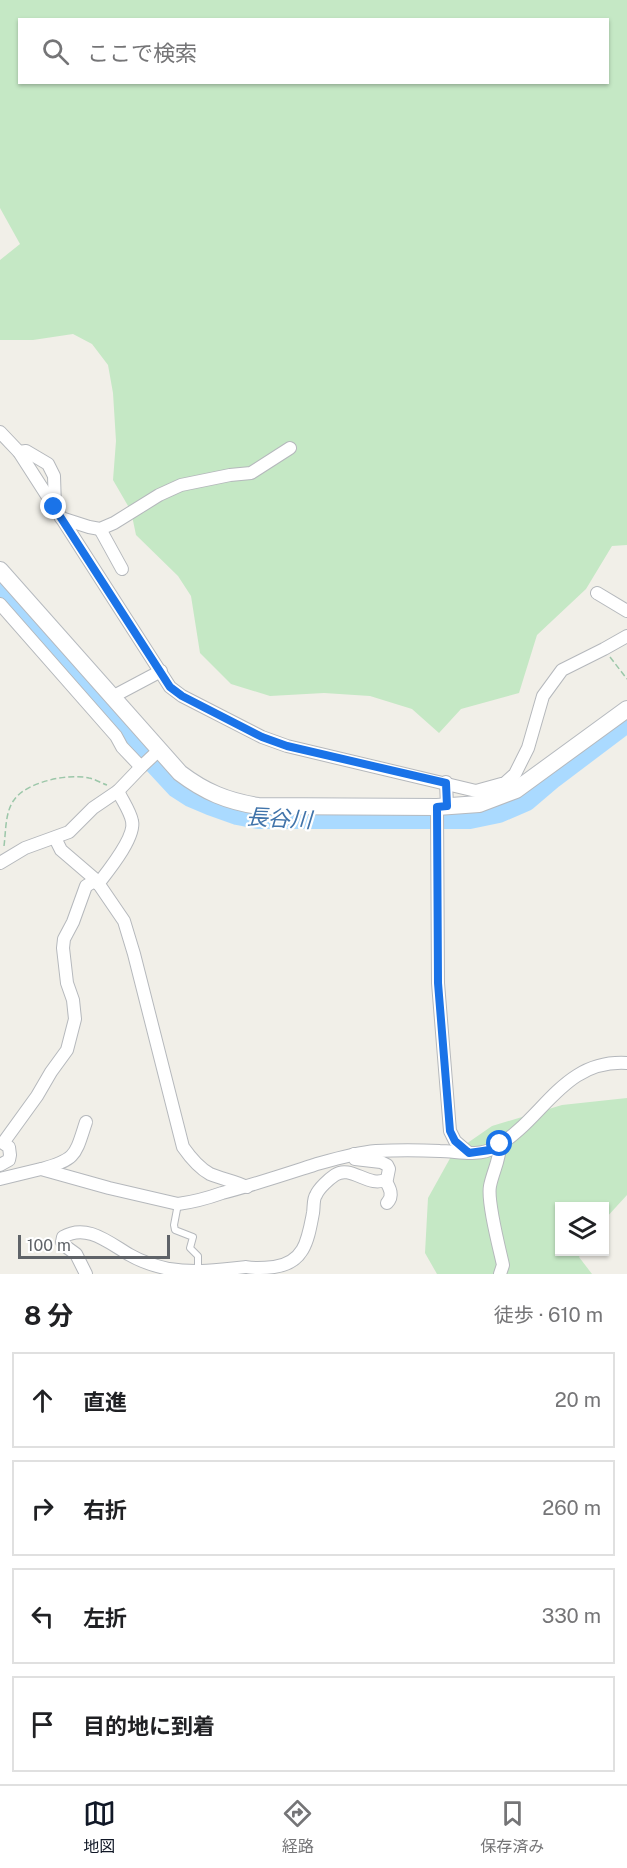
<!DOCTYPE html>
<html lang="ja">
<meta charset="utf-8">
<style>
:root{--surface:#fff;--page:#f6f6f6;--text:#202124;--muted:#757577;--line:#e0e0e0;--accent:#111827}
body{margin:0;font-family:"Public Sans","Noto Sans JP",sans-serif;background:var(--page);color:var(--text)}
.controls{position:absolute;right:18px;bottom:18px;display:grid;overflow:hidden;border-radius:0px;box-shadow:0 2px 4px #0004}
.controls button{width:54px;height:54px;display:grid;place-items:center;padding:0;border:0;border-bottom:2px solid var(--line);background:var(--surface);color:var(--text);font:30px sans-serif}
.scale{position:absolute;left:18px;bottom:15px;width:152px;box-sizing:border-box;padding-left:6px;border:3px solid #5f6368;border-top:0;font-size:16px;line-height:21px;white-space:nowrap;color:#5f6368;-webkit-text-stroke:4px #fff;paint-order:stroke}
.stop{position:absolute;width:18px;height:18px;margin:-14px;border:4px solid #1a73e8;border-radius:50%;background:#fff}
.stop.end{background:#1a73e8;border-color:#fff;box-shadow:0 2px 6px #0008}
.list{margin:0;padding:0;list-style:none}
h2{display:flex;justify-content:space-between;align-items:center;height:78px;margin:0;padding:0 24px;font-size:26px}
h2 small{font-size:20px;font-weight:400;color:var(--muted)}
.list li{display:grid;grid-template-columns:39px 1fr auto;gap:18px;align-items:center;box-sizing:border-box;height:96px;margin:0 12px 12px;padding:0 12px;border:2px solid var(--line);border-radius:0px}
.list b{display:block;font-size:22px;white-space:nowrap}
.list em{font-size:20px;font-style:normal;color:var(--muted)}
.icon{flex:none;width:33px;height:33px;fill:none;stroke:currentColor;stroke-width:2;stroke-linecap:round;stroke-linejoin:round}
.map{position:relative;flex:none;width:627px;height:1274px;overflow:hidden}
.search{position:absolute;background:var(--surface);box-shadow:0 2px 4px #0004;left:18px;right:18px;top:18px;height:66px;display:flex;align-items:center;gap:15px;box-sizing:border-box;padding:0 21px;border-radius:0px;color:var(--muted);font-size:22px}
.sheet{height:510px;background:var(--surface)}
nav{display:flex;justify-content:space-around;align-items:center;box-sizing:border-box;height:84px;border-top:2px solid var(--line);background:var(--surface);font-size:16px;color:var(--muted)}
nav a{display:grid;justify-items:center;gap:3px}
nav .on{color:var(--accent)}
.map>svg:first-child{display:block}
.green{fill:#c5e8c5;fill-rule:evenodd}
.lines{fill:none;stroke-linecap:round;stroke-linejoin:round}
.river{stroke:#aadaff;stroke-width:18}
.lane-casing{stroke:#b5b8bc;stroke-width:8}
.street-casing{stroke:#b5b8bc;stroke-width:14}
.secondary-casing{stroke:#b6babf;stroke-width:18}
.path{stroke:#9cc7a9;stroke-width:1.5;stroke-dasharray:6 3;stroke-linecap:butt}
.lane{stroke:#fff;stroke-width:6}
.street{stroke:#fff;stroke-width:12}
.secondary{stroke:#fff;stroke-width:16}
.route{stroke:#1a73e8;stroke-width:8}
.labels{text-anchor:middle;stroke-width:4.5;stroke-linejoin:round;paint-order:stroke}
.water-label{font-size:22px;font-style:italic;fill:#4174aa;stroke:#fff}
</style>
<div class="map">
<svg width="627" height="1274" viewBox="0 0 627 1274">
<rect width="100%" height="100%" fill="#f1efe8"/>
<g class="green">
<path d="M 0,0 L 627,0 L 627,545 L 612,546 L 586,589 L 537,635 L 519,693 L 461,709 L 439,733 L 412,709 L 370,696 L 324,693 L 270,696 L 231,684 L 200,653 L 191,596 L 178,576 L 136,535 L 131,511 L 113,480 L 116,441 L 113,393 L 108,365 L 92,344 L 73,334 L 33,340 L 0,340 L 0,260 L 20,244 L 0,208 ZM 20,20 L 608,20 L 608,82 L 20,82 Z"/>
<polygon points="627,1098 627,1195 605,1219 604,1206 560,1206 560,1252 582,1252 579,1257 592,1274 437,1274 425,1253 428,1198 453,1153 492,1126 562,1105"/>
</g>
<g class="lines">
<polyline class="river" points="0,586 136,746 176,789 190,798 209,806 237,816 258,820 470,820 499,814 527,802 554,779 627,724"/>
<defs>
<polyline id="lane" points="178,1204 174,1225 175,1230 193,1237 190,1248 198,1256 198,1271"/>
<g id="street">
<polyline points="0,432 19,452 170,687 182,696 262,737 287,746 476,791 505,783 515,774 528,748 543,696 562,670 604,649 627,636"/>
<polyline points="19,452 26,451 48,464 54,476 55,507"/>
<polyline points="61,518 89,527 100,529 114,523 159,495 181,485 230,475 251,473 290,448"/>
<polyline points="100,529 122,569"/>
<polyline points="597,593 627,611"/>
<polyline points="0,604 116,736 122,747 141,767 159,750"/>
<polyline points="112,697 161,671"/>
<polyline points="446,782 447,806"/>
<polyline points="437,807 438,983 450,1131 455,1141 469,1153"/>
<path d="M 55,838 L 61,850 L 96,880 L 124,921 L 134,954 L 183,1147 C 190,1157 199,1168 210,1174 C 222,1179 235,1181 247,1187"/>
<polyline points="0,863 25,848 69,832 93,808 118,791 141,767"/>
<path d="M 98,884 C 108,871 136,837 132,821 C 130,811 122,800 118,791"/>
<path d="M 500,1144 C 500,1160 493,1171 490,1186 C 487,1201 499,1247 503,1265 L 500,1274"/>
<polyline points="0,1165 9,1160 10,1155 9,1147 3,1143 37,1096 51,1072 67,1050 75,1019 73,1000 67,983 63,948 64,939 73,922 86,886 96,880"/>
<path d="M 42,1169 C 77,1159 75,1155 86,1122"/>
<path d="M 0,1179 L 41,1169 L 109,1188 L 178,1204 C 193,1202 208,1198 222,1193 C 253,1185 283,1175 314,1165 C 335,1159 354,1153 376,1151 C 397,1150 418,1150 440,1151 C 457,1151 478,1157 494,1148 C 544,1120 562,1059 627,1063"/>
<path d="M 385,1180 C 390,1188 394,1196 387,1203"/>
<path d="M 86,1274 L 76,1254 L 65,1246 L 62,1242 L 63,1237 C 87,1223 109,1243 130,1255 C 142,1262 155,1266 169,1269 C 195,1273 220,1270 246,1267 C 255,1269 265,1268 274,1267 C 305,1263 308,1239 313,1213 C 314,1207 313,1199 316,1195 C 319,1188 329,1179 335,1175 C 351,1164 369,1189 387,1179 L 389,1169 L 387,1165 L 381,1162 L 355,1159 L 354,1154"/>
</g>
<path id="secondary" d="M 0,570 L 180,773 C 205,792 227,801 258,806 L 437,807 L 479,804 L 516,790 L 627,709"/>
</defs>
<use href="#lane" class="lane-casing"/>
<use href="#street" class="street-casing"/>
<use href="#secondary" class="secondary-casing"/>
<g class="path">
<polyline points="610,657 627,679"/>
<path d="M 4,846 C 6,831 5,812 14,800 C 26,782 69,773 89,778 C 95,779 101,783 107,785"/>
</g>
<use href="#lane" class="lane"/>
<use href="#street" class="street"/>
<use href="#secondary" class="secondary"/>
</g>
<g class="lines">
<polyline class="route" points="54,507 170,687 182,696 262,737 287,746 446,783 447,806 437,807 438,983 450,1131 455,1141 469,1153 490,1150 500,1144"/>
</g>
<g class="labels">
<g class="water-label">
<text transform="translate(279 818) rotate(3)" y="8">長谷川</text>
</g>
</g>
</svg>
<div class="controls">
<button><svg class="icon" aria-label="layers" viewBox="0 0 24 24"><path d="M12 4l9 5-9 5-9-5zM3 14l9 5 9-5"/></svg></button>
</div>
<div class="scale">100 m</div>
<div class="stop" style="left:500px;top:1144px"></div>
<div class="stop end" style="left:54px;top:507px"></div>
<div class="search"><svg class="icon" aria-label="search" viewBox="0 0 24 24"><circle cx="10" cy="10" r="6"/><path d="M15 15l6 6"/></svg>ここで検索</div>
</div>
<section class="sheet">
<h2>8 分<small>徒歩 · 610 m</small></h2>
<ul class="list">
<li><svg class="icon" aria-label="ahead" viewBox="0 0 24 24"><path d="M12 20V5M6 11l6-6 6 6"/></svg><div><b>直進</b></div><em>20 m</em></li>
<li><svg class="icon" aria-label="right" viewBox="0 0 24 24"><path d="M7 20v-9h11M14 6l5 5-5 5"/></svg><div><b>右折</b></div><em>260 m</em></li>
<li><svg class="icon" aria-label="left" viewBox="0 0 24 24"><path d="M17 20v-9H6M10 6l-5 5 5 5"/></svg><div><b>左折</b></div><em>330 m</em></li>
<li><svg class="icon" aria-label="arrive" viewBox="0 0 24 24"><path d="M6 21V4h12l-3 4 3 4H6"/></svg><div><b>目的地に到着</b></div></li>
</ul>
</section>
<nav>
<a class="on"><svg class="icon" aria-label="map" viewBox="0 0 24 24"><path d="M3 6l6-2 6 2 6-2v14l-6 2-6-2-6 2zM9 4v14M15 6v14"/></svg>地図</a>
<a><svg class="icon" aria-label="directions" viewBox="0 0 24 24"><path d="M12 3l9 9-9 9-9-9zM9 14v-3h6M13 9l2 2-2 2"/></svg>経路</a>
<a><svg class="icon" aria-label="saved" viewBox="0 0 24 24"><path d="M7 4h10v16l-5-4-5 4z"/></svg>保存済み</a>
</nav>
